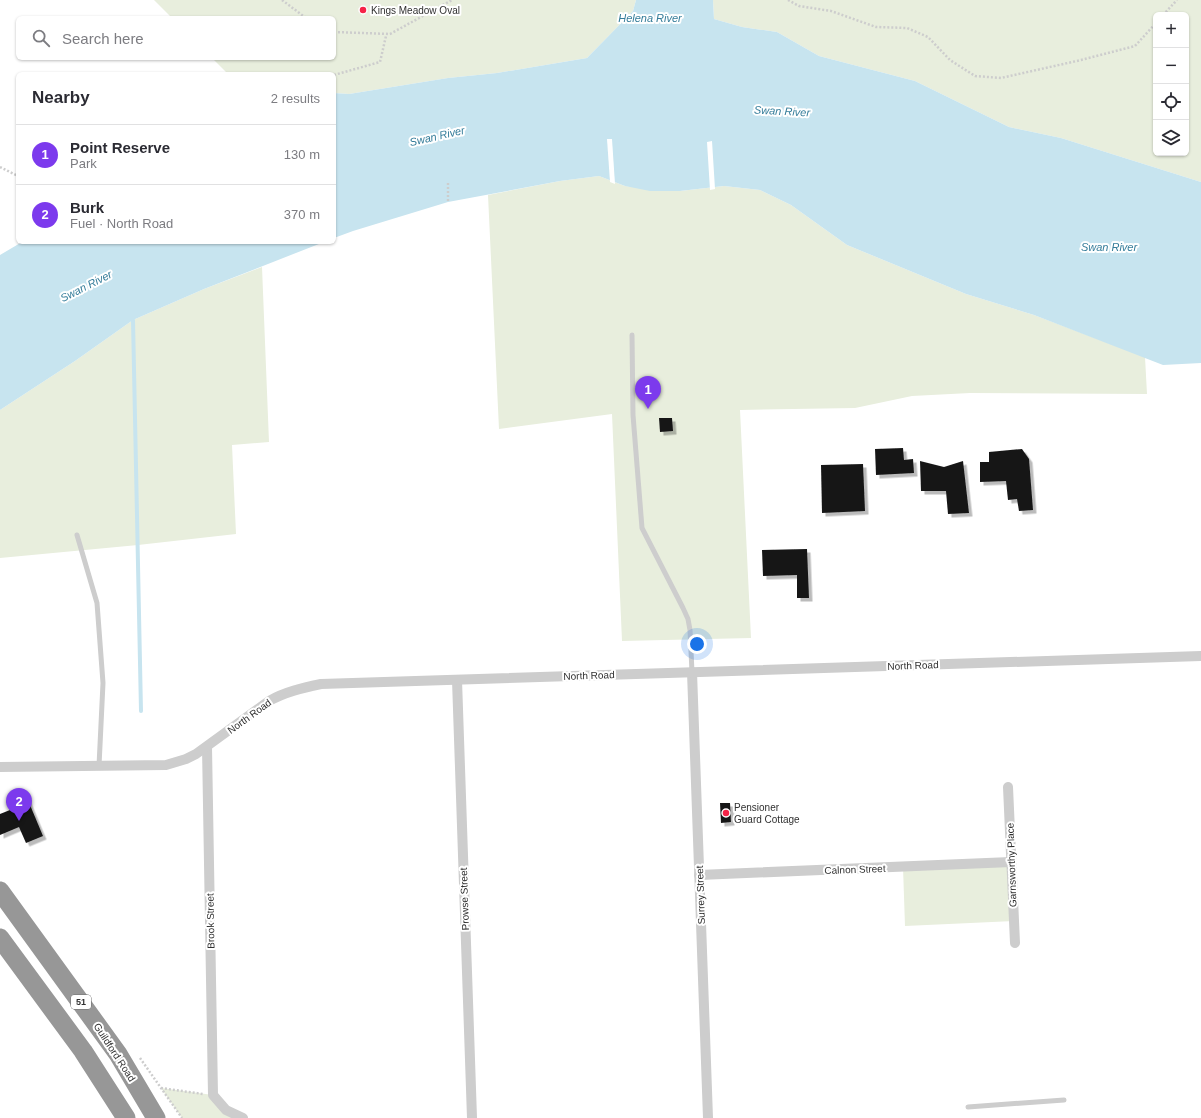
<!DOCTYPE html>
<meta charset="utf-8">
<style>
:root{--surface:#fff;--page:#f7f7f7;--text:#2b2b33;--muted:#7c7c81;--line:#e1e1e2;--accent:#7c3aed}
body{margin:0;font-family:Arial,sans-serif;background:var(--page);color:var(--text)}
.controls{position:absolute;right:12px;top:12px;display:grid;overflow:hidden;border-radius:6px;box-shadow:0 1px 3px #0004}
.controls button{width:36px;height:36px;display:grid;place-items:center;padding:0;border:0;border-bottom:1px solid var(--line);background:var(--surface);color:var(--text);font:20px sans-serif}
.you{position:absolute;left:697px;top:644px;width:14px;height:14px;margin:-10px;border:3px solid #fff;border-radius:50%;background:#1a73e8;box-shadow:0 0 0 6px #1a73e833}
.badge{display:grid;place-items:center;width:26px;height:26px;border-radius:50%;background:var(--accent);color:#fff;font-size:13px;font-weight:700}
.pin{position:absolute;translate:-50% -33px;filter:drop-shadow(0 1px 2px #0008)}
.pin::after{content:'';position:absolute;top:21px;width:14px;height:12px;background:inherit;clip-path:polygon(0 0,100% 0,50% 100%)}
.list{margin:0;padding:0;list-style:none}
h2{display:flex;justify-content:space-between;align-items:center;height:52px;margin:0;padding:0 16px;font-size:17px}
h2 small{font-size:13px;font-weight:400;color:var(--muted)}
.list li{display:grid;grid-template-columns:26px 1fr auto;gap:12px;align-items:center;box-sizing:border-box;height:60px;padding:0 16px;border-top:1px solid var(--line)}
.list b{display:block;font-size:15px;white-space:nowrap}
.list p{margin:0;font-size:13px;white-space:nowrap;color:var(--muted)}
.list em{font-size:13px;font-style:normal;color:var(--muted)}
.icon{flex:none;width:22px;height:22px;fill:none;stroke:currentColor;stroke-width:2;stroke-linecap:round;stroke-linejoin:round}
.map{position:relative;flex:none;width:1201px;height:1118px;overflow:hidden}
.search{position:absolute;background:var(--surface);box-shadow:0 1px 3px #0004;left:16px;top:16px;width:320px;height:44px;display:flex;align-items:center;gap:10px;box-sizing:border-box;padding:0 14px;border-radius:6px;color:var(--muted);font-size:15px}
.panel{position:absolute;background:var(--surface);box-shadow:0 1px 3px #0004;left:16px;top:72px;width:320px;height:172px;border-radius:6px}
.map>svg:first-child{display:block}
.green{fill:#e8eedd;fill-rule:evenodd}
.water{fill:#c7e4ef}
.pier{fill:#fff}
.lines{fill:none;stroke-linecap:round;stroke-linejoin:round}
.stream{stroke:#c7e4ef;stroke-width:4}
.building{fill:#171717;filter:url(#shadow)}
.path{stroke:#cdcdcd;stroke-width:2.5;stroke-dasharray:2 2;stroke-linecap:butt}
.lane{stroke:#cdcdcd;stroke-width:5}
.street{stroke:#cdcdcd;stroke-width:10}
.highway{stroke:#979797;stroke-width:19}
.poi-dot{fill:#f62347;stroke:#fff;stroke-width:1.5}
.labels{text-anchor:middle;stroke-width:4;stroke-linejoin:round;paint-order:stroke}
.shield{fill:#fff;stroke:#6e6e6e;stroke-width:1}
.shield-label{font-size:9px;font-weight:bold;fill:#303030}
.poi-label{font-size:10px;fill:#303030;stroke:#fff;text-anchor:start}
.street-label{font-size:10px;fill:#303030;stroke:#fff}
.water-label{font-size:11px;font-style:italic;fill:#357d9a;stroke:#fff}
</style>
<div class="map">
<svg width="1201" height="1118" viewBox="0 0 1201 1118">
<defs>
<filter id="shadow"><feDropShadow dx="3.5" dy="3.5" stdDeviation="0" flood-color="#0004"/></filter>
</defs>
<rect width="100%" height="100%" fill="#fff"/>
<g class="green">
<polygon points="154,0 636,0 633,11 587,58 497,73 448,78 349,94 334,93 334,74 228,74 212,58 334,58 334,18 172,18"/>
<path d="M 713,0 L 1201,0 L 1201,182 L 1061,138 L 1009,127 L 915,81 L 819,56 L 777,32 L 742,27 L 714,19 ZM 1156,15 L 1186,15 L 1186,153 L 1156,153 Z"/>
<polygon points="599,176 625,186 680,191 724,186 760,190 791,205 847,245 966,294 1034,315 1145,357 1147,394 970,393 912,396 855,408 740,410 751,638 622,641 612,414 499,429 488,195 560,181"/>
<polygon points="262,267 269,442 232,445 236,534 138,545 0,558 0,410 75,361 133,320 204,289"/>
<polygon points="1011,862 1014,921 905,926 903,867"/>
<polygon points="161,1088 213,1095 243,1118 182,1118"/>
</g>
<g class="water">
<polygon points="636,0 713,0 714,19 742,27 777,32 819,56 915,81 1009,127 1061,138 1201,182 1201,363 1163,365 1034,315 966,294 847,245 791,205 760,190 724,186 680,191 650,191 625,186 599,176 560,181 448,202 353,231 334,238 334,93 349,94 448,78 497,73 587,58 633,11"/>
<polygon points="22,242 324,242 204,289 133,320 75,361 0,410 0,255"/>
</g>
<g class="pier">
<polygon points="607,139 612,139 615,184 610,182"/>
<polygon points="712,141 715,189 710,190 707,142"/>
</g>
<g class="lines">
<polyline class="stream" points="133,320 141,711"/>
</g>
<g class="building">
<polygon points="659,418 672,418 673,431 660,432"/>
<polygon points="903,448 904,460 913,459 914,473 876,475 875,449"/>
<polygon points="1022,449 1029,459 1033,510 1019,511 1017,499 1008,500 1006,481 980,482 980,462 989,462 989,452"/>
<polygon points="920,461 944,467 963,461 969,513 948,514 946,491 921,491"/>
<polygon points="863,464 865,511 822,513 821,465"/>
<polygon points="807,549 809,598 797,598 797,575 763,576 762,550"/>
<polygon points="25,793 43,836 26,843 19,827 0,835 0,814 10,810 6,801"/>
<polygon points="720,803 730,803 731,822 721,823"/>
</g>
<g class="lines">
<g class="path">
<polyline points="282,0 306,18"/>
<polyline points="788,0 799,6 831,11 876,27 907,28 928,37 950,60 975,76 1001,78 1081,60 1135,46 1156,23"/>
<polyline points="1163,15 1177,0"/>
<polyline points="334,32 390,34 452,0"/>
<polyline points="334,75 380,62 386,36"/>
<polyline points="0,167 18,176"/>
<polyline points="448,183 448,202"/>
<polyline points="140,1058 182,1118"/>
<polyline points="161,1088 203,1094"/>
</g>
<g class="lane">
<polyline points="632,335 633,415 642,528 683,608 688,619 690,630 692,672"/>
<polyline points="77,535 97,603 103,683 99,766"/>
<polyline points="968,1107 1064,1100"/>
</g>
<g class="street">
<polyline points="692,672 708,1118"/>
<polyline points="457,680 472,1118"/>
<polyline points="207,747 213,1095 226,1110 243,1118"/>
<path d="M 0,767 L 166,765 L 186,759 L 196,754 L 269,701 C 285,692 302,688 321,684 L 1201,656"/>
<polyline points="1008,787 1015,943"/>
<polyline points="699,875 1011,862"/>
</g>
<g class="highway">
<polyline points="0,891 118,1054 156,1118"/>
<polyline points="0,938 83,1051 126,1118"/>
</g>
</g>
<g class="poi-dot">
<circle cx="363" cy="10" r="4"/>
<circle cx="726" cy="813" r="4"/>
</g>
<g class="labels">
<rect class="shield" x="71" y="995" width="20" height="14" rx="3"/>
<g class="shield-label">
<text x="81" y="1005">51</text>
</g>
<g class="poi-label">
<text x="371" y="14">Kings Meadow Oval</text>
<text x="734" y="811">Pensioner<tspan x="734" dy="12">Guard Cottage</tspan></text>
</g>
<g class="street-label">
<text transform="translate(913 665) rotate(-2)" y="4">North Road</text>
<text transform="translate(589 675) rotate(-2)" y="4">North Road</text>
<text transform="translate(249 716) rotate(-36)" y="4">North Road</text>
<text transform="translate(1011 865) rotate(-92)" y="4">Garnsworthy Place</text>
<text transform="translate(855 869) rotate(-2)" y="4">Calnon Street</text>
<text transform="translate(700 895) rotate(-92)" y="4">Surrey Street</text>
<text transform="translate(464 899) rotate(-92)" y="4">Prowse Street</text>
<text transform="translate(210 921) rotate(-91)" y="4">Brook Street</text>
<text transform="translate(115 1052) rotate(57)" y="4">Guildford Road</text>
</g>
<g class="water-label">
<text x="650" y="22">Helena River</text>
<text transform="translate(782 111) rotate(3)" y="4">Swan River</text>
<text transform="translate(437 136) rotate(-13)" y="4">Swan River</text>
<text x="1109" y="251">Swan River</text>
<text transform="translate(86 286) rotate(-27)" y="4">Swan River</text>
</g>
</g>
</svg>
<div class="controls">
<button>+</button>
<button>−</button>
<button><svg class="icon" aria-label="locate" viewBox="0 0 24 24"><circle cx="12" cy="12" r="6"/><path d="M12 2v4M12 18v4M2 12h4M18 12h4"/></svg></button>
<button><svg class="icon" aria-label="layers" viewBox="0 0 24 24"><path d="M12 4l9 5-9 5-9-5zM3 14l9 5 9-5"/></svg></button>
</div>
<div class="you"></div>
<div class="pin badge" style="left:648px;top:409px">1</div>
<div class="pin badge" style="left:19px;top:821px">2</div>
<div class="search"><svg class="icon" aria-label="search" viewBox="0 0 24 24"><circle cx="10" cy="10" r="6"/><path d="M15 15l6 6"/></svg>Search here</div>
<section class="panel">
<h2>Nearby<small>2 results</small></h2>
<ul class="list">
<li><span class="badge">1</span><div><b>Point Reserve</b><p>Park</p></div><em>130 m</em></li>
<li><span class="badge">2</span><div><b>Burk</b><p>Fuel · North Road</p></div><em>370 m</em></li>
</ul>
</section>
</div>
